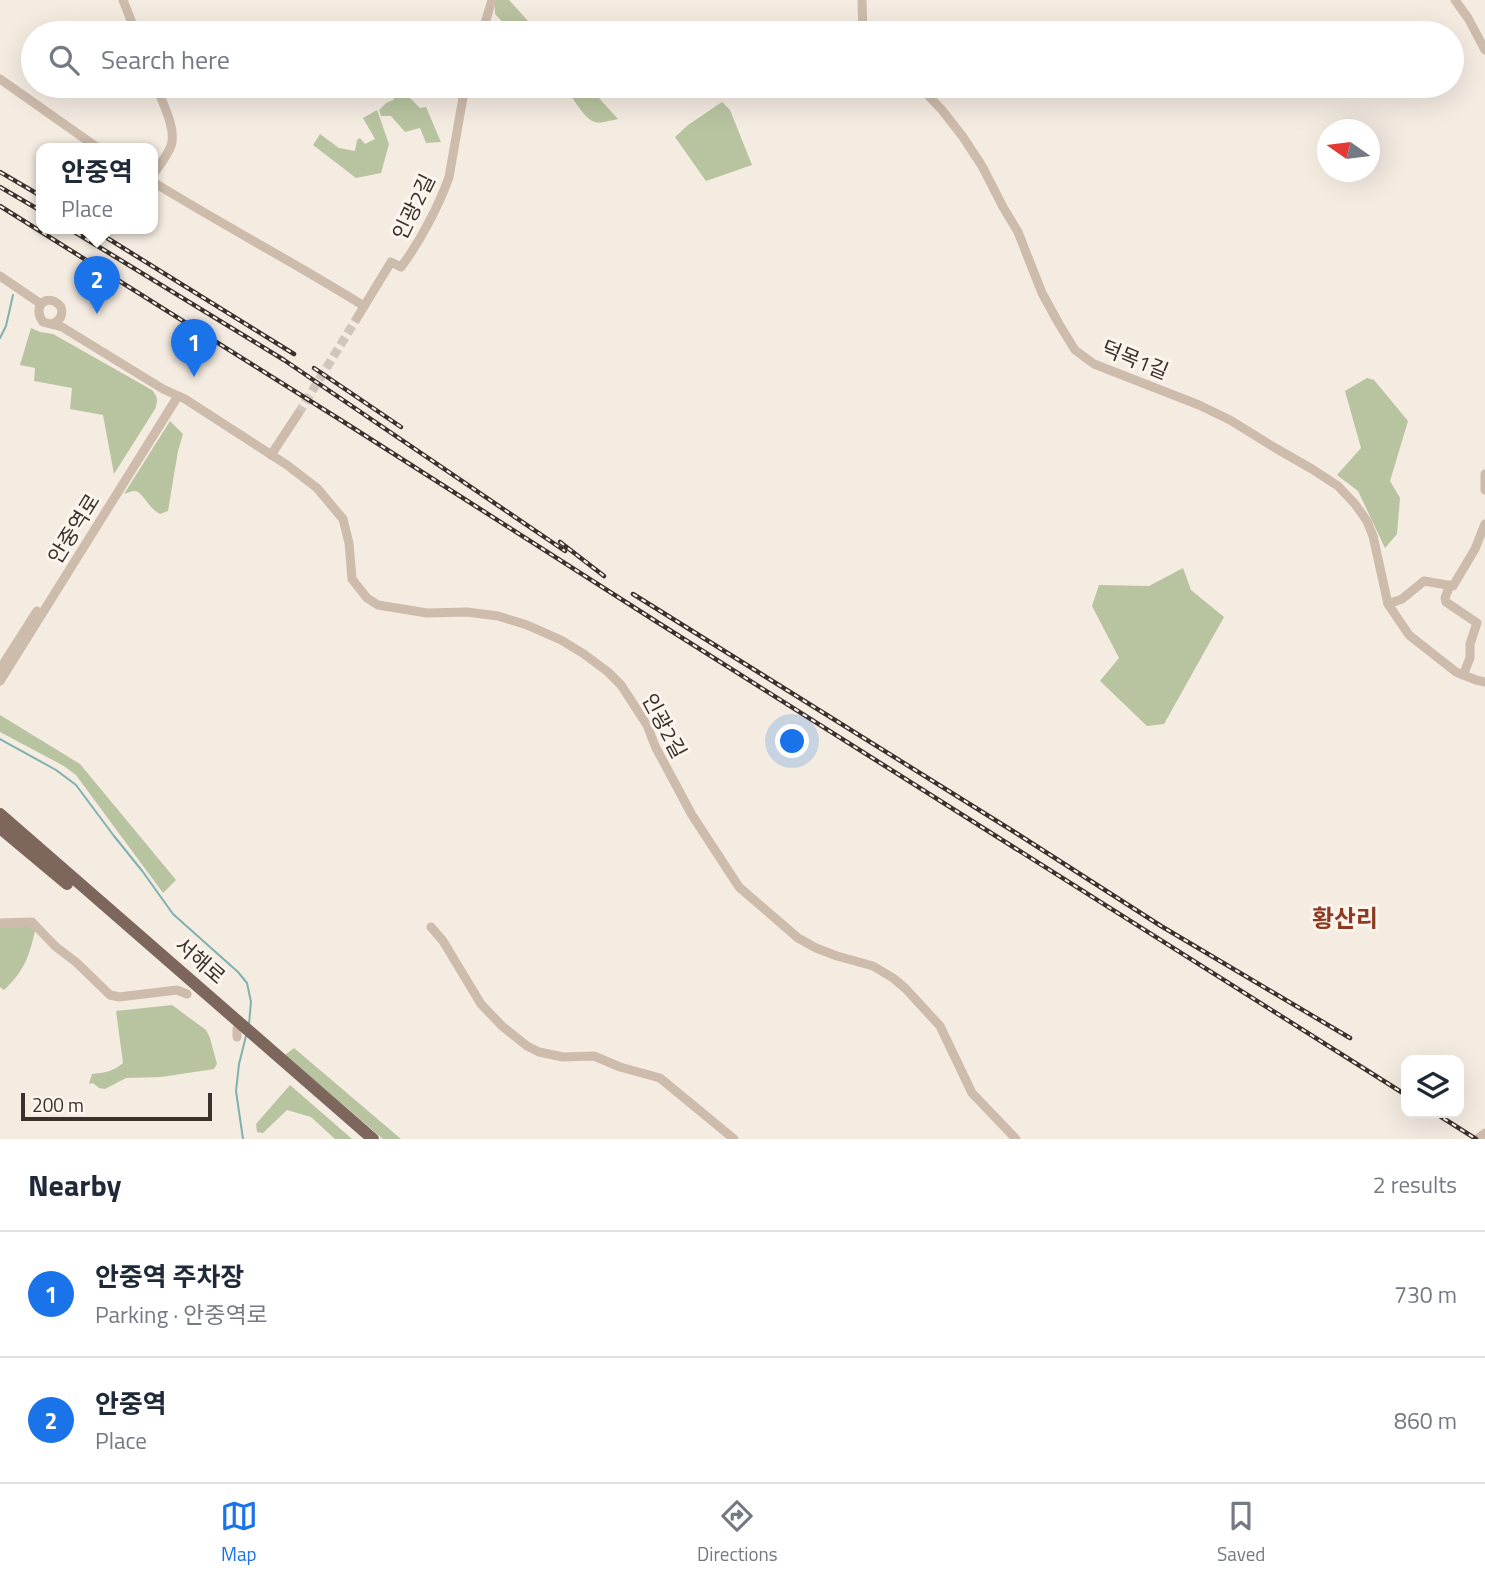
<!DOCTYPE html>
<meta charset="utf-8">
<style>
:root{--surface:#fff;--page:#f6f6f7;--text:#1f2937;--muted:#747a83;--line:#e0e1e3;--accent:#1a73e8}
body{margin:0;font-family:"Titillium Web","Noto Sans KR",sans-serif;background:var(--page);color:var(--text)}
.controls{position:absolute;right:21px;bottom:21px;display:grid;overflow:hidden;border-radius:14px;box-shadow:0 7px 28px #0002}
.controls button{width:63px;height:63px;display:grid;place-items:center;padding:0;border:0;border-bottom:2px solid var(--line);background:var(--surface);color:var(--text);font:35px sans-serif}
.compass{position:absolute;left:1317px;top:119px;width:63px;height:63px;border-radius:50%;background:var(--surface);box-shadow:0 7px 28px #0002;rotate:284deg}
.scale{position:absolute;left:21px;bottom:18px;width:191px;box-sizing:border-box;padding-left:7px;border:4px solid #3b302b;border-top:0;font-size:19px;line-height:24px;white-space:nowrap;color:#3b302b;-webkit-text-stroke:5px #fbf5ee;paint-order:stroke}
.you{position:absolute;left:793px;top:742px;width:24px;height:24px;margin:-18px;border:5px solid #fff;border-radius:50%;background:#1a73e8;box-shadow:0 0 0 10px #1a73e833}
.badge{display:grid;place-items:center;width:46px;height:46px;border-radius:50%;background:var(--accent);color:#fff;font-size:23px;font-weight:700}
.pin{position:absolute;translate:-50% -58px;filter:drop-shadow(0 2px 4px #0008)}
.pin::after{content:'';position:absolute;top:37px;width:24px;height:21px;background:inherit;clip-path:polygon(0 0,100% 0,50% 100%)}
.popup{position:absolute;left:36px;top:143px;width:122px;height:91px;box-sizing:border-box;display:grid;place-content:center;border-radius:14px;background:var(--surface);filter:drop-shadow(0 2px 5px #0005);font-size:23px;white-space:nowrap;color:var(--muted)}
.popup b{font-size:26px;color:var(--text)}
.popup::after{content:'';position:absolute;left:50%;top:100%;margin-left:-14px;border:14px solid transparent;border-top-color:var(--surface)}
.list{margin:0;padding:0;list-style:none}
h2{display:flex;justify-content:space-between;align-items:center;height:91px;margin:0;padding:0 28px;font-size:30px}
h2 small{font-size:23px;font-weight:400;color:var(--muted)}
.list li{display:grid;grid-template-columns:46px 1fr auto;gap:21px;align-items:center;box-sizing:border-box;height:126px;padding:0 28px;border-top:2px solid var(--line)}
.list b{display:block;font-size:26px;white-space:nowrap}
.list p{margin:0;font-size:23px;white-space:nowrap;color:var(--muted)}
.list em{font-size:23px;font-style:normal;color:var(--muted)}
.icon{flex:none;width:38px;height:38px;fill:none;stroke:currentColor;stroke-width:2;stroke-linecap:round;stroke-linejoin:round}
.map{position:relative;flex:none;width:1485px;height:1139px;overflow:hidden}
.search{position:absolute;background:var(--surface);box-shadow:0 7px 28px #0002;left:21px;right:21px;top:21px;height:77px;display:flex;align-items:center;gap:18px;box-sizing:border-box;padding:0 24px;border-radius:38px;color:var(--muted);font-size:26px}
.sheet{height:343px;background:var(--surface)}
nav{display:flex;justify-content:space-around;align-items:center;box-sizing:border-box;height:98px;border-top:2px solid var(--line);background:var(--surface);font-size:19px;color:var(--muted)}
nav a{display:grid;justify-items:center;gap:4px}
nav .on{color:var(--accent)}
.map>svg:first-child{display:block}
.green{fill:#b8c4a0}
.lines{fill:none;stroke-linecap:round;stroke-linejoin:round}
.stream{stroke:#7fb0b2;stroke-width:2}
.minor-tunnel{stroke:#cfc6bd;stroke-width:9;stroke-dasharray:9 4.5;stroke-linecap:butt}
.minor{stroke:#cdbbac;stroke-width:9}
.major{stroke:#7d675c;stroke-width:12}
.rail-casing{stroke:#3b302b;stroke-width:4.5}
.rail{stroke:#fbf5ee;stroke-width:2;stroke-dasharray:5;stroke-linecap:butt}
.labels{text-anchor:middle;stroke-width:6;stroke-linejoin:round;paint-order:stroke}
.street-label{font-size:21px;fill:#3b302b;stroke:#fbf5ee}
.quarter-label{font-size:24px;font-weight:bold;fill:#8c3b22;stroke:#fbf5ee}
</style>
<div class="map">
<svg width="1485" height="1139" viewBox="0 0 1485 1139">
<rect width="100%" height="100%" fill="#f4ebe1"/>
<g class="green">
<polygon points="495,0 509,0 539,33 513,33 495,14"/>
<path d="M 565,86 L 588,86 L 618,119 C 611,120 601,124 595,122 C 584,119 571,95 565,86 Z"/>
<polygon points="399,92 411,99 420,108 426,107 441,142 426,143 420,128 405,132 391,116 381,116 379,110 386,103 393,100"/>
<polygon points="722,102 730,110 752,165 706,181 675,137 688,125"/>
<polygon points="377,110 389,144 381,173 356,178 313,145 320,134 339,148 355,151 357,140 360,138 365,144 375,139 363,118"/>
<path d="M 31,328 L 40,332 L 53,334 L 152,390 C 158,397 158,401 155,409 L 114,474 L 103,415 L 70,409 L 72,388 L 34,381 L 35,368 L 20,365 Z"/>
<polygon points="1367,378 1374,380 1408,421 1390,481 1400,498 1397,534 1385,548 1358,491 1337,475 1361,448 1345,391"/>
<path d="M 170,421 L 183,434 L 178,451 L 168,511 L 160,514 C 149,509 142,491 135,491 C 131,491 128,493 124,494 Z"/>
<polygon points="1183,568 1191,590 1224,617 1164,724 1147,726 1100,681 1119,658 1092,606 1099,585 1149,586"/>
<polygon points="0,715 80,764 176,880 163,893 76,775 64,766 0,732"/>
<path d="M 29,925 L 35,931 C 29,957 24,971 4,990 L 0,987 L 0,926 Z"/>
<path d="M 172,1005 L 206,1030 L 210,1038 L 217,1064 L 214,1069 L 161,1077 L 126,1078 L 105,1089 L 99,1088 L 93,1083 L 89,1084 L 92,1074 C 104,1073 114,1071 123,1063 L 116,1011 Z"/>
<polygon points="294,1048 401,1139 383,1139 285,1055"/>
<polygon points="290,1085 352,1139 335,1139 311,1117 287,1110 263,1133 257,1132 256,1124"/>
</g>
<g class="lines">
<g class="stream">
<polyline points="0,338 6,326 13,295"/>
<polyline points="0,739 56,770 76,785 114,836 143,872 173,914 238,972 247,983 251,1002 249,1024"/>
<polyline points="243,1139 236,1091 239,1064 246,1036"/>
</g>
<polyline class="minor-tunnel" points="298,414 357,318"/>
<g class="minor">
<polyline points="123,0 136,33"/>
<polyline points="862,0 863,33"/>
<polyline points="1455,0 1468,18 1485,50"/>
<polyline points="482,33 492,0"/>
<polyline points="0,79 98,148"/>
<polyline points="919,86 942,110 963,137 982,166 1003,207 1018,232 1042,293 1059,324 1075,350 1094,364 1199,405 1230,420 1277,449 1312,469 1338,486 1355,504 1367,521 1373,536 1388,604 1409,635 1456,672 1476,680 1485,682"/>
<path d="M 153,175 C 159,166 167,156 171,146 C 177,129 162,102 156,86"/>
<path d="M 153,182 C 223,225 295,263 364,306"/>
<polyline points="0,276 41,304"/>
<path d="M 357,318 L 391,262 L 401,267 C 419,243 439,206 449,177 L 465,86"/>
<path d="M 54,323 C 61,320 63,314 61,307 C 48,291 31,306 43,322 L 62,327 L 163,389 L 185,399 L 287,465 L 317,488 L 343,519 L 349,543 L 352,579 L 367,598 L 378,605 L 427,613 L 467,612 L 498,616 L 527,625 L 561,640 L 584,654 L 608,672 L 621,685 L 647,725 L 655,746 L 692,815 L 739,887 L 798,938 L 816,948 L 837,956 L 873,966 L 893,978 L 905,988 L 940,1026 L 972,1093 L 1016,1139"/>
<polyline points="271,455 298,414"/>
<polyline points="1485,474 1485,490"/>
<polyline points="1450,585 1445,598 1446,602 1477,623 1470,644 1470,658 1463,675"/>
<polyline points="1388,604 1402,599 1424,581 1453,586 1475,549 1485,524"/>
<polyline points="0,669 37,611"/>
<polyline points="0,681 178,396"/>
<polyline points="0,923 32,922 55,946 77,963 110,995 119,997 177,990 187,994"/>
<polyline points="431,927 443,941 481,1004 502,1026 527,1046 539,1052 563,1057 594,1056 620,1067 660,1078 734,1139"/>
<polyline points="237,1037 237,1029"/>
<polyline points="1477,1139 1485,1133"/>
</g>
<g class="major">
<polyline points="0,814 373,1139"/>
<polyline points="0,828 67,884"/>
</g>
<defs>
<g id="rail">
<polyline points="0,172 41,196"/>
<polyline points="0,187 41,211"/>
<polyline points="0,206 347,424 657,622 1406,1095"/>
<polyline points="68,228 284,360 565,551"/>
<polyline points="91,228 294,354"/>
<polyline points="314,368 401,427"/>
<polyline points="560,542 604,576"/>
<polyline points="633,594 1016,833 1161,926 1350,1038"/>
<polyline points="1435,1113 1476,1139"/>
</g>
</defs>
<use href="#rail" class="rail-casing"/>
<use href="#rail" class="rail"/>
</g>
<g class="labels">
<g class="street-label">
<text transform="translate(414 207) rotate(-64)" y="7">인광2길</text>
<text transform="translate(1135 360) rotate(22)" y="7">덕목1길</text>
<text transform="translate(74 529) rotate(-58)" y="7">안중역로</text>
<text transform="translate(664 726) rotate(62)" y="7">인광2길</text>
<text transform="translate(200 961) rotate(41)" y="7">서해로</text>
</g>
<g class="quarter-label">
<text x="1345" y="927">황산리</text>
</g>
</g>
</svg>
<div class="controls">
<button><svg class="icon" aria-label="layers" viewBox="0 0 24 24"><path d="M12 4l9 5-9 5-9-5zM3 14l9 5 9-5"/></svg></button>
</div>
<svg class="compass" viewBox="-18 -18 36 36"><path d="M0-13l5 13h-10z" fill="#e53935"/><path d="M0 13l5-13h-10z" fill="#747a83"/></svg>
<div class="scale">200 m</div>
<div class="you"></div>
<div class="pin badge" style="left:194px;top:377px">1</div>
<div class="pin badge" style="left:97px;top:314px">2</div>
<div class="popup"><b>안중역</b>Place</div>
<div class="search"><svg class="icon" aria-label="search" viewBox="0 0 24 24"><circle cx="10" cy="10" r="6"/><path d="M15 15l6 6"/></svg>Search here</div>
</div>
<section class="sheet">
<h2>Nearby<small>2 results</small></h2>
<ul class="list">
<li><span class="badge">1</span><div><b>안중역 주차장</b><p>Parking · 안중역로</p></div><em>730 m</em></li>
<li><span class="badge">2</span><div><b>안중역</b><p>Place</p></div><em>860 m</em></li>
</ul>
</section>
<nav>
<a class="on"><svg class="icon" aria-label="map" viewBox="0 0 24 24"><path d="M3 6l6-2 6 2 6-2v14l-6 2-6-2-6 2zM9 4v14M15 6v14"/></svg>Map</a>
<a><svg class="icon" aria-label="directions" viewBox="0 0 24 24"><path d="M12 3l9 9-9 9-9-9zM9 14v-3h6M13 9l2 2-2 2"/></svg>Directions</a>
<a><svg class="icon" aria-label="saved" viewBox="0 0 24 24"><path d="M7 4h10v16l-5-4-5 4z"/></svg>Saved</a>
</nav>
